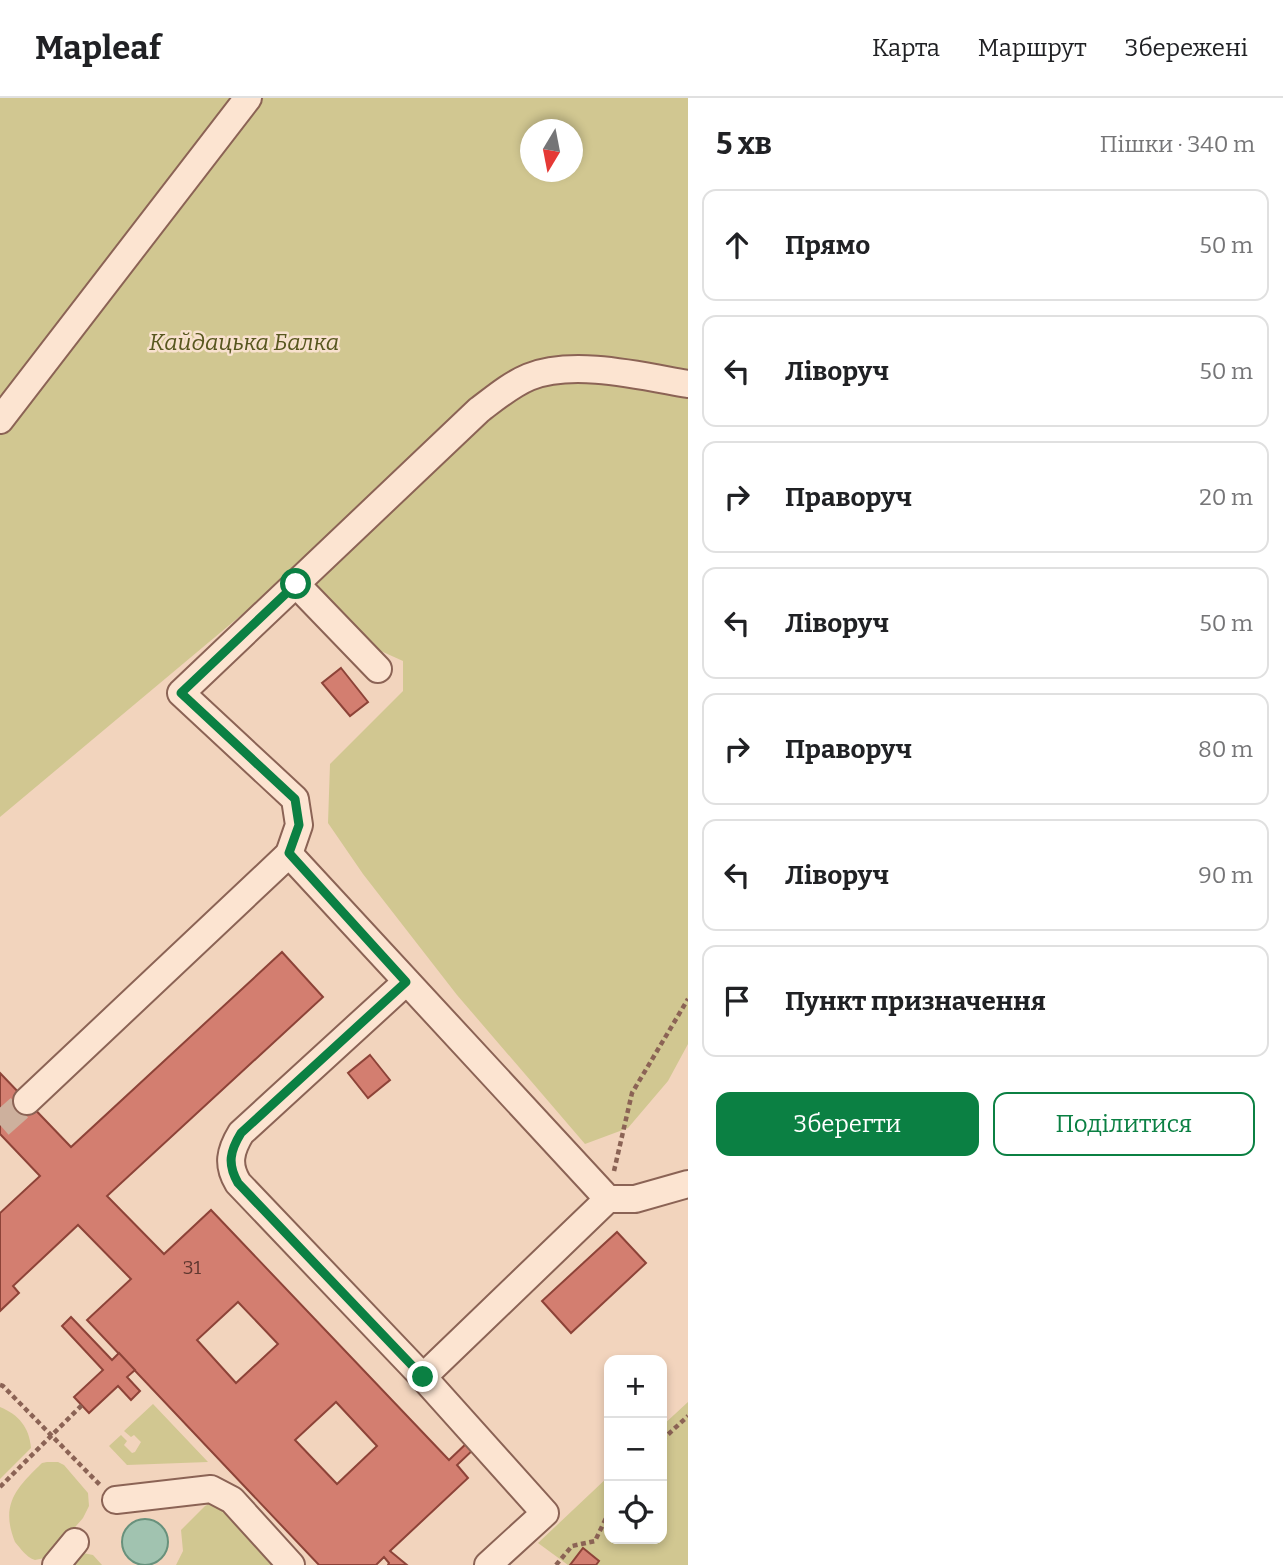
<!DOCTYPE html>
<html lang="uk">
<meta charset="utf-8">
<style>
:root{--surface:#fff;--page:#f6f6f6;--text:#202124;--muted:#757577;--line:#e0e0e0;--accent:#0b8043}
body{margin:0;font-family:Bitter,serif;background:var(--page);color:var(--text)}
.controls{position:absolute;right:21px;bottom:21px;display:grid;overflow:hidden;border-radius:14px;box-shadow:0 4px 10px #0003}
.controls button{width:63px;height:63px;display:grid;place-items:center;padding:0;border:0;border-bottom:2px solid var(--line);background:var(--surface);color:var(--text);font:35px sans-serif}
.compass{position:absolute;left:520px;top:21px;width:63px;height:63px;border-radius:50%;background:var(--surface);box-shadow:0 4px 10px #0003;rotate:190deg}
.stop{position:absolute;width:21px;height:21px;margin:-16px;border:5px solid #0b8043;border-radius:50%;background:#fff}
.stop.end{background:#0b8043;border-color:#fff;box-shadow:0 2px 7px #0008}
.list{margin:0;padding:0;list-style:none}
h2{display:flex;justify-content:space-between;align-items:center;height:91px;margin:0;padding:0 28px;font-size:30px}
h2 small{font-size:23px;font-weight:400;color:var(--muted)}
.list li{display:grid;grid-template-columns:46px 1fr auto;gap:21px;align-items:center;box-sizing:border-box;height:112px;margin:0 14px 14px;padding:0 14px;border:2px solid var(--line);border-radius:14px}
.list b{display:block;font-size:26px;white-space:nowrap}
.list em{font-size:23px;font-style:normal;color:var(--muted)}
.actions{display:flex;gap:14px;padding:21px 28px}
.actions a{flex:1;padding:16px 0;border:2px solid var(--accent);border-radius:14px;text-align:center;font-size:24px;color:var(--accent)}
.actions .main{background:var(--accent);color:#fff}
.icon{flex:none;width:38px;height:38px;fill:none;stroke:currentColor;stroke-width:2;stroke-linecap:round;stroke-linejoin:round}
.map{position:relative;flex:none;width:688px;height:1467px;overflow:hidden}
header{display:flex;align-items:center;gap:42px;box-sizing:border-box;height:98px;padding:0 35px;background:var(--surface);border-bottom:2px solid var(--line)}
header strong{font-size:33px}
nav{display:flex;gap:38px;margin-inline-start:auto;font-size:24px}
main{display:flex}
aside{flex:1;background:var(--surface)}
.map>svg:first-child{display:block}
.green{fill:#d1c791;fill-rule:evenodd}
.water{fill:#a1c3b0;stroke:#68917c;stroke-width:2}
.building{fill:#d37e70;stroke:#8d4338;stroke-width:2;fill-rule:evenodd}
.lines{fill:none;stroke-linecap:round;stroke-linejoin:round}
.minor-tunnel{stroke:#cdb09d;stroke-width:26;stroke-dasharray:26 13;stroke-linecap:butt}
.minor-casing{stroke:#8b6355;stroke-width:30}
.path{stroke:#8b6355;stroke-width:4.5;stroke-dasharray:5 3.5;stroke-linecap:butt}
.minor{stroke:#fce4d1;stroke-width:26}
.route{stroke:#0b8043;stroke-width:9}
.labels{text-anchor:middle;stroke-width:5;stroke-linejoin:round;paint-order:stroke}
.number-label{font-size:19px;fill:#603830}
.park-label{font-size:23px;font-style:italic;fill:#58571f;stroke:#f8e1ce}
</style>
<header>
<strong>Mapleaf</strong>
<nav><a>Карта</a><a>Маршрут</a><a>Збережені</a></nav>
</header>
<main>
<div class="map">
<svg width="688" height="1467" viewBox="0 0 688 1467">
<rect width="100%" height="100%" fill="#f2d4bd"/>
<g class="green">
<path d="M 0,0 L 688,0 L 688,946 L 668,983 L 628,1030 L 585,1046 L 457,897 L 363,776 L 328,725 L 330,666 L 403,593 L 403,563 L 334,532 L 276,488 L 0,719 ZM 530,32 L 572,32 L 572,74 L 530,74 Z"/>
<polygon points="688,1304 688,1467 568,1467 538,1445 609,1378 609,1441 662,1441 662,1328"/>
<polygon points="153,1306 208,1364 127,1367 109,1348 121,1337 127,1343 124,1347 132,1355 135,1354 141,1344 134,1337 131,1339 124,1333"/>
<path d="M 0,1309 C 19,1317 29,1329 31,1350 L 0,1381 Z"/>
<path d="M 47,1364 L 58,1364 L 64,1367 L 88,1395 L 89,1408 L 83,1420 L 49,1459 L 35,1462 C 26,1459 21,1451 15,1444 C 0,1407 16,1390 42,1365 Z"/>
<polygon points="215,1403 278,1467 176,1467 183,1453 181,1432 205,1408"/>
<polygon points="83,1455 93,1457 102,1467 69,1467"/>
</g>
<circle class="water" cx="145" cy="1444" r="23"/>
<g class="building">
<polygon points="341,570 368,604 350,618 322,585"/>
<path d="M 282,854 L 323,899 L 107,1098 L 164,1156 L 211,1112 L 449,1362 L 470,1342 L 476,1349 L 457,1367 L 468,1380 L 390,1453 L 407,1467 L 388,1467 L 389,1465 L 384,1459 L 376,1467 L 319,1467 L 87,1222 L 131,1181 L 78,1127 L 13,1188 L 19,1195 L 0,1213 L 0,1115 L 40,1078 L 0,1036 L 0,975 L 71,1049 ZM 238,1204 L 278,1246 L 236,1285 L 197,1242 ZM 336,1304 L 377,1348 L 337,1386 L 295,1342 Z"/>
<polygon points="370,957 390,982 368,1000 348,975"/>
<polygon points="617,1134 646,1165 571,1235 542,1203"/>
<polygon points="71,1219 112,1262 119,1255 135,1272 127,1279 140,1293 131,1302 118,1288 89,1315 74,1299 103,1272 62,1228"/>
<polygon points="583,1450 599,1463 596,1467 570,1467"/>
</g>
<g class="lines">
<polyline class="minor-tunnel" points="0,1027 27,1003"/>
<defs>
<g id="minor">
<polyline points="0,322 248,0"/>
<polyline points="296,486 378,571"/>
<path d="M 289,756 L 299,727 L 295,701 L 181,595 L 479,312 C 495,300 510,287 529,279 C 573,261 642,278 688,286"/>
<path d="M 406,884 L 241,1035 C 230,1053 227,1067 238,1085 L 423,1279"/>
<polyline points="27,1003 289,756 608,1101 423,1279 545,1415 488,1467"/>
<polyline points="608,1101 635,1101 688,1086"/>
<polyline points="116,1402 211,1391 232,1402 291,1467"/>
<polyline points="56,1467 75,1444"/>
</g>
</defs>
<use href="#minor" class="minor-casing"/>
<g class="path">
<polyline points="614,1073 632,995 688,901"/>
<polyline points="0,1287 3,1288 101,1388"/>
<polyline points="662,1342 688,1318"/>
<polyline points="0,1389 82,1307"/>
<polyline points="556,1467 572,1448 595,1443 609,1414"/>
</g>
<use href="#minor" class="minor"/>
</g>
<g class="lines">
<path class="route" d="M 296,486 L 181,595 L 295,701 L 299,727 L 289,755 L 406,884 L 241,1035 C 230,1053 227,1066 238,1085 L 423,1279"/>
</g>
<g class="labels">
<g class="number-label">
<text x="192" y="1176">31</text>
</g>
<g class="park-label">
<text x="244" y="252">Кайдацька Балка</text>
</g>
</g>
</svg>
<div class="controls">
<button>+</button>
<button>−</button>
<button><svg class="icon" aria-label="locate" viewBox="0 0 24 24"><circle cx="12" cy="12" r="6"/><path d="M12 2v4M12 18v4M2 12h4M18 12h4"/></svg></button>
</div>
<svg class="compass" viewBox="-18 -18 36 36"><path d="M0-13l5 13h-10z" fill="#e53935"/><path d="M0 13l5-13h-10z" fill="#757577"/></svg>
<div class="stop" style="left:296px;top:486px"></div>
<div class="stop end" style="left:423px;top:1279px"></div>
</div>
<aside>
<h2>5 хв<small>Пішки · 340 m</small></h2>
<ul class="list">
<li><svg class="icon" aria-label="ahead" viewBox="0 0 24 24"><path d="M12 20V5M6 11l6-6 6 6"/></svg><div><b>Прямо</b></div><em>50 m</em></li>
<li><svg class="icon" aria-label="left" viewBox="0 0 24 24"><path d="M17 20v-9H6M10 6l-5 5 5 5"/></svg><div><b>Ліворуч</b></div><em>50 m</em></li>
<li><svg class="icon" aria-label="right" viewBox="0 0 24 24"><path d="M7 20v-9h11M14 6l5 5-5 5"/></svg><div><b>Праворуч</b></div><em>20 m</em></li>
<li><svg class="icon" aria-label="left" viewBox="0 0 24 24"><path d="M17 20v-9H6M10 6l-5 5 5 5"/></svg><div><b>Ліворуч</b></div><em>50 m</em></li>
<li><svg class="icon" aria-label="right" viewBox="0 0 24 24"><path d="M7 20v-9h11M14 6l5 5-5 5"/></svg><div><b>Праворуч</b></div><em>80 m</em></li>
<li><svg class="icon" aria-label="left" viewBox="0 0 24 24"><path d="M17 20v-9H6M10 6l-5 5 5 5"/></svg><div><b>Ліворуч</b></div><em>90 m</em></li>
<li><svg class="icon" aria-label="arrive" viewBox="0 0 24 24"><path d="M6 21V4h12l-3 4 3 4H6"/></svg><div><b>Пункт призначення</b></div></li>
</ul>
<div class="actions"><a class="main">Зберегти</a><a>Поділитися</a></div>
</aside>
</main>
